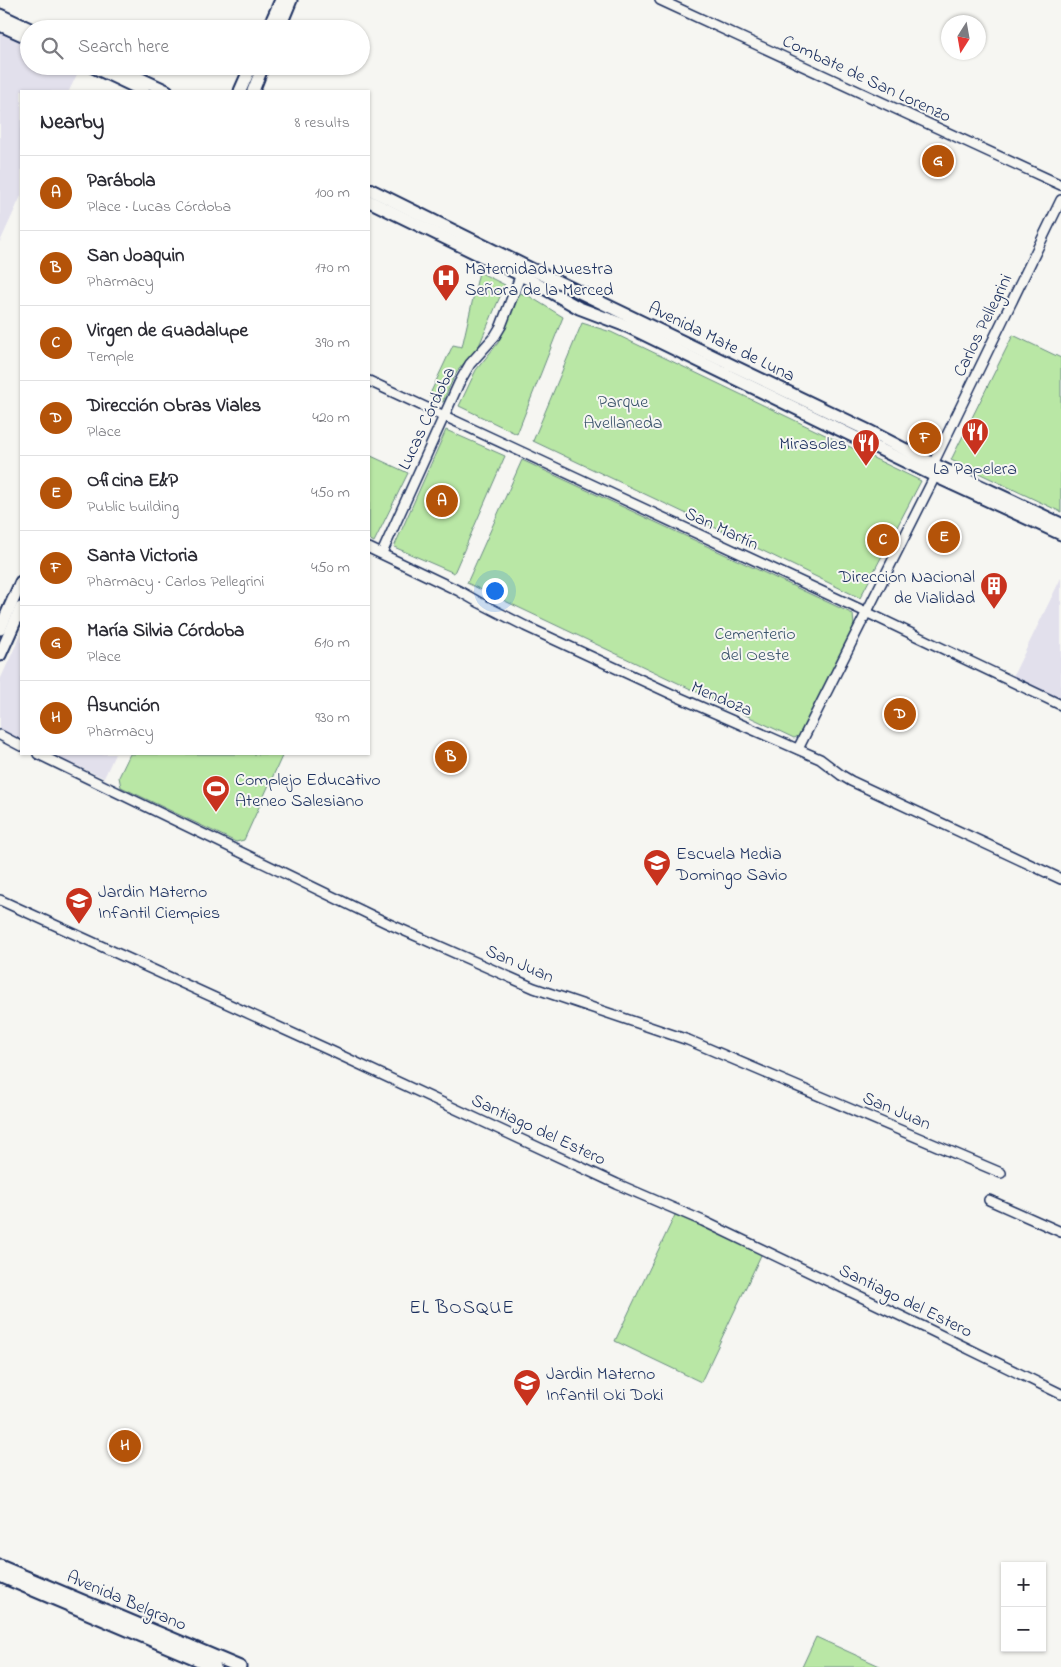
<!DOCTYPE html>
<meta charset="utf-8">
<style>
:root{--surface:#fff;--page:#f7f7f7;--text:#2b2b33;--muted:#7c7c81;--line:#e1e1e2;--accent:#b45309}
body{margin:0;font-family:"Indie Flower",sans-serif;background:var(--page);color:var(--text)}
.controls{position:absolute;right:15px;bottom:15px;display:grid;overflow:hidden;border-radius:0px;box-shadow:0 1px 4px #0004}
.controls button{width:45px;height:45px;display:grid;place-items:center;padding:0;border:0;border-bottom:1px solid var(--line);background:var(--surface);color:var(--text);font:25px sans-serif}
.compass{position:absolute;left:941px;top:15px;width:45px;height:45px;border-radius:50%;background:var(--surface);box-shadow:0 1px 4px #0004;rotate:191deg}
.you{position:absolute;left:494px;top:590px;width:18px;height:18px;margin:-12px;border:4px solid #fff;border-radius:50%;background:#1a73e8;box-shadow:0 0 0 8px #1a73e833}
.badge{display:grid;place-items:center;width:32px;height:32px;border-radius:50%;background:var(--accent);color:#fff;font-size:16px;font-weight:700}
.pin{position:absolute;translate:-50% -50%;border:2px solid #fff;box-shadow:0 1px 5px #0006}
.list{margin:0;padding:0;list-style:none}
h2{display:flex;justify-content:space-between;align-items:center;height:65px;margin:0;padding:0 20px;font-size:21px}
h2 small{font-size:16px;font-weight:400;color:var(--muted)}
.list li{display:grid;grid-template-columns:32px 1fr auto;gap:15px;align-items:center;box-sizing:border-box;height:75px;padding:0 20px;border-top:1px solid var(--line)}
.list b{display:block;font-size:19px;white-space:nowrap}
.list p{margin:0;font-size:16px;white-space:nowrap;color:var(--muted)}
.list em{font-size:16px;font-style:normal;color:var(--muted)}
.icon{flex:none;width:28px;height:28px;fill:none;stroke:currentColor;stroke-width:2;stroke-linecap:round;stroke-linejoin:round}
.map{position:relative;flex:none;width:1061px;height:1667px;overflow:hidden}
.search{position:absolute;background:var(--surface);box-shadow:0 1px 4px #0004;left:20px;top:20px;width:350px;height:55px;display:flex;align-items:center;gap:12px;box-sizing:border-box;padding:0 18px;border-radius:28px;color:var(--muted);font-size:19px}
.panel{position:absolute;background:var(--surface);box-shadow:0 1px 4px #0004;left:20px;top:90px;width:350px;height:665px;border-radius:0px}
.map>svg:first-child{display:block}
.built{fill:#e2e0ec}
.green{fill:#b9e7a5;stroke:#6a8b82}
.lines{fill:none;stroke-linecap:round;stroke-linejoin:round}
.minor-casing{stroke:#1b2f5e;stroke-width:12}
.major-casing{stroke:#1b2f5e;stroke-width:15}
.minor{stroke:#f6f6f2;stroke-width:9}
.major{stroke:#f6f6f2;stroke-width:11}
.labels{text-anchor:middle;stroke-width:4;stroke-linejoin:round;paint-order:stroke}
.street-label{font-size:18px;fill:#1b2f5e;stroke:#f6f6f2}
.poi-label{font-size:18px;fill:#1b2f5e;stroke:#f6f6f2;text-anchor:start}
.park-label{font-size:18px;fill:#3b546c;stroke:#f6f6f2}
.neighbourhood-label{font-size:19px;letter-spacing:1px;fill:#1b2f5e;stroke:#f6f6f2}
</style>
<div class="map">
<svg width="1061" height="1667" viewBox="0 0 1061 1667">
<rect width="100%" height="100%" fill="#f6f6f2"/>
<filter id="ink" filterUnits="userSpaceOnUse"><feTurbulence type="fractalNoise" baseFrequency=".02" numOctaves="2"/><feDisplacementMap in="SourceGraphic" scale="10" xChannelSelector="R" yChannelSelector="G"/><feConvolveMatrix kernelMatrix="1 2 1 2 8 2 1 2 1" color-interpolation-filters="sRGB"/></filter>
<g filter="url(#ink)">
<g class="built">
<polygon points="0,31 29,44 29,66 77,66 80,68 69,91 21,91 21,196 0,242"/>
<polygon points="1061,578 1061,699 1013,676"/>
<polygon points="21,634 21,740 0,730 0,680"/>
<polygon points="51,754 115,754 104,778"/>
</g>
<g class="green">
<path d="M 479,272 L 505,285 L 478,348 C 473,354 468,358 464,363 C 454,373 449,389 443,402 L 429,396 L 453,345 L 462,347 Z"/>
<polygon points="520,293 529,296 563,317 517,434 459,406 476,370 498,343"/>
<polygon points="582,323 611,332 921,481 860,598 689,515 533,441"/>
<polygon points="1013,335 1061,358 1061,512 951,460"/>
<polygon points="446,430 505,456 454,573 394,547"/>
<polygon points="369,455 408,473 374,542 369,539"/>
<polygon points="522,460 853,614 854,626 801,735 794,738 467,583"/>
<polygon points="130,754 283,754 244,840 236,842 121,787 119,777"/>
<polygon points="676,1213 762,1253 701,1382 615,1341"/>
<polygon points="816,1637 882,1667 802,1667"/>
</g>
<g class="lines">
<defs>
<g id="minor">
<polyline points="660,0 1061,185"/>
<polyline points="369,381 866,612 1061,705"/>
<polyline points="369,548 459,591 480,603 525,626 676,696 820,759 841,775 851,781 1061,879"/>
<polyline points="382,553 459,383 470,364 495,336 501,326 523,269"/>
<polyline points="0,735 21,746"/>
<polyline points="798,749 935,476 933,464 1061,200"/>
<polyline points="38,754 387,923 534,988 688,1040 1001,1173"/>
<polyline points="0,900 329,1050 617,1184 703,1221 928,1329 1061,1394"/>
<polyline points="989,1200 1061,1232"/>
</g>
<g id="major">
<polyline points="0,15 30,29"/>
<polyline points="0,25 29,38"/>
<polyline points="268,29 281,0"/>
<polyline points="279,29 291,0"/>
<polyline points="91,66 144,91"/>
<polyline points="113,66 167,91"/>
<polyline points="240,91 251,66"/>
<polyline points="253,91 263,66"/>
<polyline points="369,189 525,266 869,431 933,464 1061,524"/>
<polyline points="369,201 521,275 579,308 629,327 935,476 1061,534"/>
<polyline points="0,629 21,582"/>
<polyline points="0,655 21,608"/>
<polyline points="0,1566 240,1667"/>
<polyline points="0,1576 215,1667"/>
</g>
</defs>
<use href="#minor" class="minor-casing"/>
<use href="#major" class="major-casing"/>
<use href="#minor" class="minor"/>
<use href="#major" class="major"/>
</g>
</g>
<defs>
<symbol id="hospital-pin" viewBox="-11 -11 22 30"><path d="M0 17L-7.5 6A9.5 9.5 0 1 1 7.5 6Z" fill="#c8321e" stroke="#f6f6f2"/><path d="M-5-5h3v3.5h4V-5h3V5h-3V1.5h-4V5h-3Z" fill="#fff"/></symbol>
<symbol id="restaurant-pin" viewBox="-11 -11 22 30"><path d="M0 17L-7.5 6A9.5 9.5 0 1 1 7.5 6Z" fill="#c8321e" stroke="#f6f6f2"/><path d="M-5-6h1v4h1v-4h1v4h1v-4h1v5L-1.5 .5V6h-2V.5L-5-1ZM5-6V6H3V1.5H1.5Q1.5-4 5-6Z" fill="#fff"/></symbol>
<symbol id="building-pin" viewBox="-11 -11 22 30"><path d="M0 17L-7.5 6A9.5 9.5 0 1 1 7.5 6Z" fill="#c8321e" stroke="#f6f6f2"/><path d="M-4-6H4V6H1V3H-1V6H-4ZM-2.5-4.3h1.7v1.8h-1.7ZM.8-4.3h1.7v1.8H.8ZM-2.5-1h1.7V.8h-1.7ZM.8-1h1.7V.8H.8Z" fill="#fff"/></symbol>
<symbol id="stadium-pin" viewBox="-11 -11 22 30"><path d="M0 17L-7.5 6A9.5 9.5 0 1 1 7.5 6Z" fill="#c8321e" stroke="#f6f6f2"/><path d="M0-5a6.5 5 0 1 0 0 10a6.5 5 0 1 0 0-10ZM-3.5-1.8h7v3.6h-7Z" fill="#fff"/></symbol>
<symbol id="school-pin" viewBox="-11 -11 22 30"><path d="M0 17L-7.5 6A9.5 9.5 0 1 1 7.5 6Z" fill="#c8321e" stroke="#f6f6f2"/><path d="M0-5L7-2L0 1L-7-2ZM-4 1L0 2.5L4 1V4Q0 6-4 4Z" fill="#fff"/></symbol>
</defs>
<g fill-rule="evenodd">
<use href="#hospital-pin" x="430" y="262" width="32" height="43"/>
<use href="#restaurant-pin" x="959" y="416" width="32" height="43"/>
<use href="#restaurant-pin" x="850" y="427" width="32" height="43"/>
<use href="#building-pin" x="978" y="570" width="32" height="43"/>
<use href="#stadium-pin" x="200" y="773" width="32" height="43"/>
<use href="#school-pin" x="641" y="847" width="32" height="43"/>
<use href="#school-pin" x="63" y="885" width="32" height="43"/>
<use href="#school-pin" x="511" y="1367" width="32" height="43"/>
</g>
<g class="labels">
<g class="street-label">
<text transform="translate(867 78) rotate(25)" y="6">Combate de San Lorenzo</text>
<text transform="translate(982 325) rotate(-64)" y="6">Carlos Pellegrini</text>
<text transform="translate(722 341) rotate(26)" y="6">Avenida Mate de Luna</text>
<text transform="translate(426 418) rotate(-65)" y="6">Lucas Córdoba</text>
<text transform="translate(722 528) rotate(25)" y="6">San Martín</text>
<text transform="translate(722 698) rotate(23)" y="6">Mendoza</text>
<text transform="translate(520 963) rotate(23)" y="6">San Juan</text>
<text transform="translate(897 1110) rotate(23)" y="6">San Juan</text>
<text transform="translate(539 1129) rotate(25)" y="6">Santiago del Estero</text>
<text transform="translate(906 1300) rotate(26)" y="6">Santiago del Estero</text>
<text transform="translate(127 1600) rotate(23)" y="6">Avenida Belgrano</text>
</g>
<g class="poi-label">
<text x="465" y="274">Maternidad Nuestra<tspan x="465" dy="21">Señora de la Merced</tspan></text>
<text x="847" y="449" text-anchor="end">Mirasoles</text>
<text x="975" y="474" text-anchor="middle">La Papelera</text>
<text x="975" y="582" text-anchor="end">Direccion Nacional<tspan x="975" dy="21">de Vialidad</tspan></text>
<text x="235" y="785">Complejo Educativo<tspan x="235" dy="21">Ateneo Salesiano</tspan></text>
<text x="676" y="859">Escuela Media<tspan x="676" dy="21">Domingo Savio</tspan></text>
<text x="98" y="897">Jardin Materno<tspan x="98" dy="21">Infantil Ciempies</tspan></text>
<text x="546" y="1379">Jardin Materno<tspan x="546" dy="21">Infantil Oki Doki</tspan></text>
</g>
<g class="park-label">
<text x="623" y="407">Parque<tspan x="623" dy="21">Avellaneda</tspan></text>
<text x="755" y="639">Cementerio<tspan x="755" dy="21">del Oeste</tspan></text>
</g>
<g class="neighbourhood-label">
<text x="462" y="1313">EL BOSQUE</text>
</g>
</g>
</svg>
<div class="controls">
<button>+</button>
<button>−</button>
</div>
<svg class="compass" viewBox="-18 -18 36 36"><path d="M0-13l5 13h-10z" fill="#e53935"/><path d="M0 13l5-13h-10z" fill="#7c7c81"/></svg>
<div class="you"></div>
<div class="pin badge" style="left:442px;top:501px">A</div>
<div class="pin badge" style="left:451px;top:757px">B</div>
<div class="pin badge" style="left:883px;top:540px">C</div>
<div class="pin badge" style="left:900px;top:714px">D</div>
<div class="pin badge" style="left:944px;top:537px">E</div>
<div class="pin badge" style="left:925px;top:438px">F</div>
<div class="pin badge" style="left:938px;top:161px">G</div>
<div class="pin badge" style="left:125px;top:1446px">H</div>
<div class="search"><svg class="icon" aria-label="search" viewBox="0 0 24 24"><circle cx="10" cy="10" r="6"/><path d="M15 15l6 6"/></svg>Search here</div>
<section class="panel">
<h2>Nearby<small>8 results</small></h2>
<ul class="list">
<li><span class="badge">A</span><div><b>Parábola</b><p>Place · Lucas Córdoba</p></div><em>100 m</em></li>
<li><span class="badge">B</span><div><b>San Joaquin</b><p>Pharmacy</p></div><em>170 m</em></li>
<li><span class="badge">C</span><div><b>Virgen de Guadalupe</b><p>Temple</p></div><em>390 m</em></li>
<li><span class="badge">D</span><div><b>Dirección Obras Viales</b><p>Place</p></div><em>420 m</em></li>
<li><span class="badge">E</span><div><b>Oficina E&amp;P</b><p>Public building</p></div><em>450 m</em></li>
<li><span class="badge">F</span><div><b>Santa Victoria</b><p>Pharmacy · Carlos Pellegrini</p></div><em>450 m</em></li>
<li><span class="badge">G</span><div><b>María Silvia Córdoba</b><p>Place</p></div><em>610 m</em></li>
<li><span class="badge">H</span><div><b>Asunción</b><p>Pharmacy</p></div><em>930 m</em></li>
</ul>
</section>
</div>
